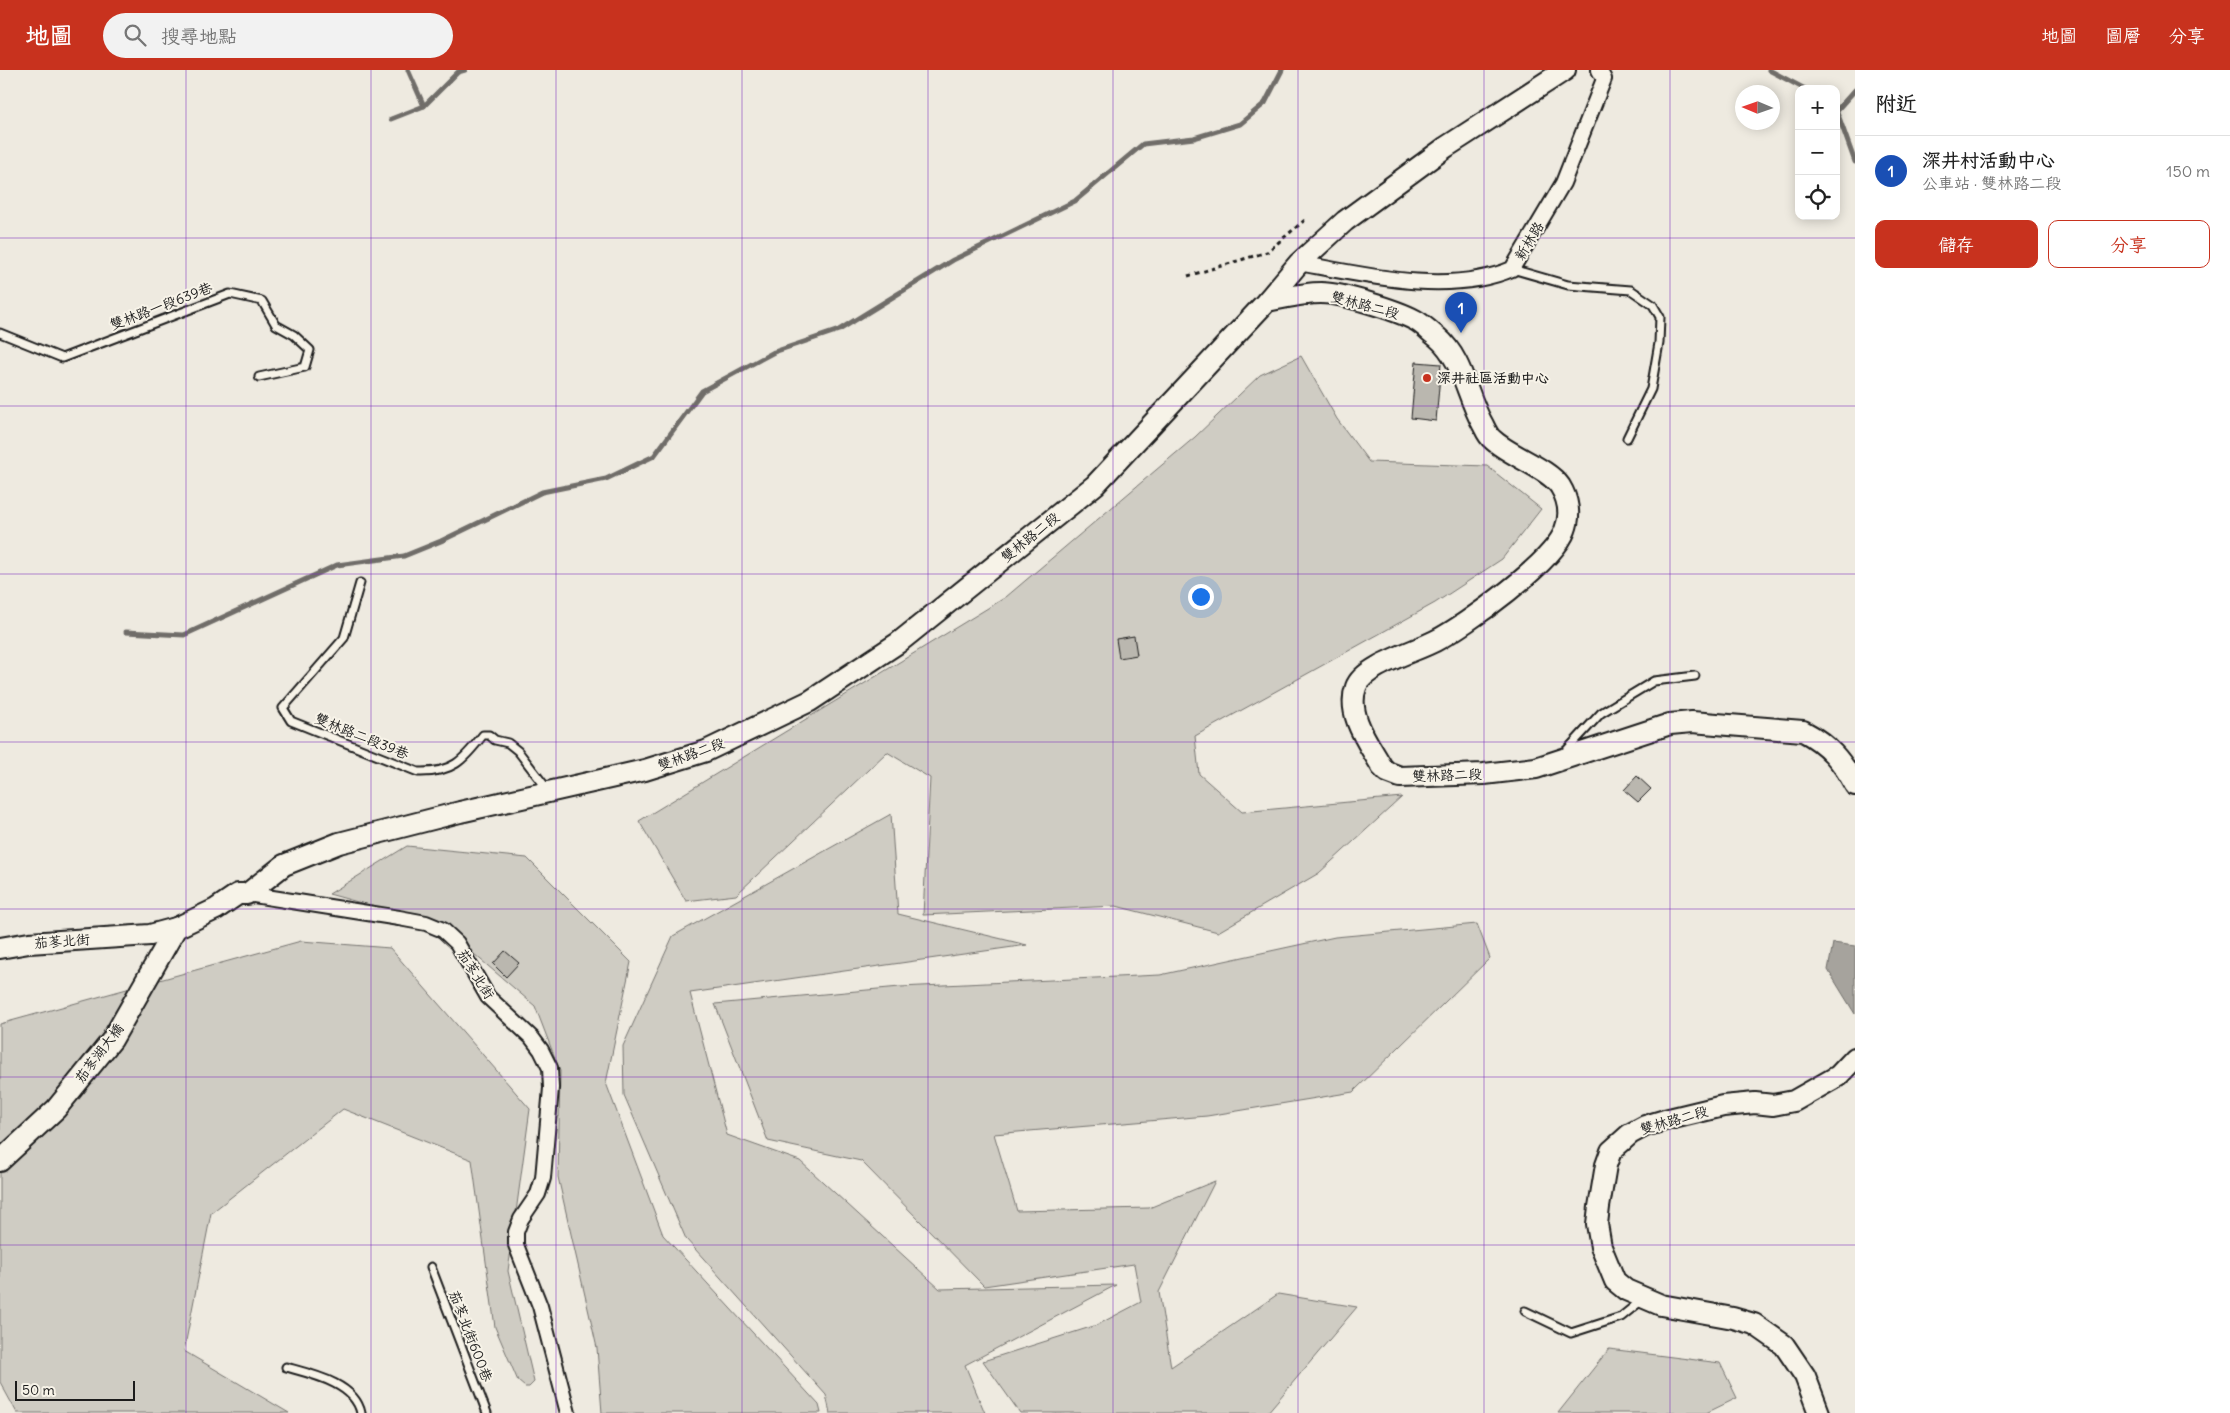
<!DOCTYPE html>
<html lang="zh-TW">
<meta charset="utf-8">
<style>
:root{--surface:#fff;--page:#f2f2f2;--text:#222;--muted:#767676;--line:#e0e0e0;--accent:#c8321e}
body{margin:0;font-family:Delius,"LXGW WenKai TC",sans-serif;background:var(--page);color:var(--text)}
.controls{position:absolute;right:15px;top:15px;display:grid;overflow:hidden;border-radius:10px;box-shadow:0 2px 12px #0003}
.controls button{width:45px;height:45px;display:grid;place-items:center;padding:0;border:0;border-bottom:1px solid var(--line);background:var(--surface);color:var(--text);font:25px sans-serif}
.compass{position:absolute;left:1735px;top:15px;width:45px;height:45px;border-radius:50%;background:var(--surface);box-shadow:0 2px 12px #0003;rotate:272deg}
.scale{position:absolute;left:15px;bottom:12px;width:120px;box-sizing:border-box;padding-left:5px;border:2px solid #1c1c1c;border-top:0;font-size:14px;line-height:18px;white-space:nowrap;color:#1c1c1c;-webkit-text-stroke:4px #f7f3e8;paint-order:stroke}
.you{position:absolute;left:1200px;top:526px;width:18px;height:18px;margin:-12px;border:4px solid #fff;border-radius:50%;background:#1a73e8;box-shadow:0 0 0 8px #1a73e833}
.badge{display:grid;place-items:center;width:32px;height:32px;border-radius:50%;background:var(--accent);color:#fff;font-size:16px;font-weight:700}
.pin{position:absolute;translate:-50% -41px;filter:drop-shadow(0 1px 2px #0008)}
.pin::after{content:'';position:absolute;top:26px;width:18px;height:15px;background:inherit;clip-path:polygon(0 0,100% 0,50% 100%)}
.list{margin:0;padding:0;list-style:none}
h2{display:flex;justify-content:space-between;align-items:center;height:65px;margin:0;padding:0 20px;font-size:21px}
h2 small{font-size:16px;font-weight:400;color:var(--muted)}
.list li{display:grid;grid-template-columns:32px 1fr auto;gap:15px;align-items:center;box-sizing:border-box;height:70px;padding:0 20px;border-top:1px solid var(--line)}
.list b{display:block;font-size:19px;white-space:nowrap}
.list p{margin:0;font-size:16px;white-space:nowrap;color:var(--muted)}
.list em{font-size:16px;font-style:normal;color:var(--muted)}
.actions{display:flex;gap:10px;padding:15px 20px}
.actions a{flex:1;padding:11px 0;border:1px solid var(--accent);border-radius:10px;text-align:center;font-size:18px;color:var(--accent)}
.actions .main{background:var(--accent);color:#fff}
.icon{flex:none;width:28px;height:28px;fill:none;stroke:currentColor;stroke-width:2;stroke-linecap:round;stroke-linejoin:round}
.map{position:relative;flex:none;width:1855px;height:1343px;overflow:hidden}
header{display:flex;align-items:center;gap:30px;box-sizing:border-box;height:70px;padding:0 25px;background:var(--accent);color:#fff}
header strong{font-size:24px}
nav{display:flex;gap:28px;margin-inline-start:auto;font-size:18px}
.search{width:350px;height:45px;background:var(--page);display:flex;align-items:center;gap:12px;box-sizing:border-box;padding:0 18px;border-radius:28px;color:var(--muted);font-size:19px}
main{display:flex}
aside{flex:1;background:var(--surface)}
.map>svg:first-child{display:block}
.green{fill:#cfccc3;stroke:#767470}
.water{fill:#a6a39d;stroke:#6f6d69}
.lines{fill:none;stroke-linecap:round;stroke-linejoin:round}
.stream{stroke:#6f6d69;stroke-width:5}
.building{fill:#bab7af;stroke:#1c1c1c}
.lane-casing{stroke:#1c1c1c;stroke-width:11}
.street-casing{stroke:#1c1c1c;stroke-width:18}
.secondary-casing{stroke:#1c1c1c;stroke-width:24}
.path{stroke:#1c1c1c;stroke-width:3;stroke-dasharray:4 4;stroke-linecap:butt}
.lane{stroke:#f7f3e8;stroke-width:7}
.street{stroke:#f7f3e8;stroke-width:14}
.secondary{stroke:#f7f3e8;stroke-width:20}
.grid{fill:none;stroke:#7b2cbf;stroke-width:1;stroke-opacity:0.55}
.poi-dot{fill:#c8321e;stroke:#f7f3e8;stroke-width:2}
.labels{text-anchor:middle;stroke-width:4;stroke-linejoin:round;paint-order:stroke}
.street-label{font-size:14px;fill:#1c1c1c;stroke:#f7f3e8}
.poi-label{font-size:14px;font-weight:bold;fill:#1c1c1c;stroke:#f7f3e8;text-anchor:start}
</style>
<header>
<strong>地圖</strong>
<div class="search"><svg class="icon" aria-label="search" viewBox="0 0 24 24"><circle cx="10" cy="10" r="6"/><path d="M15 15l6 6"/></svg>搜尋地點</div>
<nav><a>地圖</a><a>圖層</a><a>分享</a></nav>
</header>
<main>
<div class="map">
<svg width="1855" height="1343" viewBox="0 0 1855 1343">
<rect width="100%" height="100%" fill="#eeeae0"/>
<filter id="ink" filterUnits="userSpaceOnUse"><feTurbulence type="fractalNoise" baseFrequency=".02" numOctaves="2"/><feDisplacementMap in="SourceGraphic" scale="10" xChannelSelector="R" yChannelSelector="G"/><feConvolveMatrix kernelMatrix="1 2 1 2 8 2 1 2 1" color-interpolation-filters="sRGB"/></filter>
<g filter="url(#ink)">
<g class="green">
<polygon points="1301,286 1337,349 1369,392 1487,396 1541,439 1502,489 1435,533 1195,666 1199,704 1242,742 1402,727 1319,803 1218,862 1116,836 923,845 930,708 887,682 736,825 686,831 639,751 1006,527 1195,367 1260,305"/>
<polygon points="891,744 898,844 1027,875 690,923 727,1065 800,1091 940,1219 1116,1215 965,1295 985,1343 830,1343 826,1325 686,1169 624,1025 623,976 673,866"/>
<polygon points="407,776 527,788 631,892 606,1013 663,1165 819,1335 821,1343 602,1343 597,1278 558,1107 560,1001 535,936 440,855 329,824"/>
<polygon points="1477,854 1490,888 1353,1022 1207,1046 994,1064 1017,1141 1149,1138 1215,1111 1159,1222 1171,1297 1278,1224 1357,1237 1267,1343 1020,1343 983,1291 1097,1255 1141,1232 1134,1194 984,1216 861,1091 768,1071 715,934 900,917 1160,905 1335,867"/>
<polygon points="301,871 390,878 530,1039 508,1201 534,1312 529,1317 525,1317 518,1311 495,1257 472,1090 343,1039 211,1143 184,1281 289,1343 17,1343 0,1312 0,954"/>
<polygon points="1609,1279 1720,1293 1737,1328 1706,1343 1558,1343"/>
</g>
<polygon class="water" points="1833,873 1855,876 1855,944 1828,900"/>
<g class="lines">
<g class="stream">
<polyline points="408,0 424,36 458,2 465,0"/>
<polyline points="1769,0 1805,19"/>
<polyline points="1836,39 1855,92"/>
<polyline points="1837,40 1855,20"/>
<polyline points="391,49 424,36"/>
<polyline points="126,562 184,565 337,495 404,486 441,471 542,422 606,409 654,386 702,321 774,282 839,260 953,190 1075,131 1143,74 1194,68 1240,54 1265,33 1282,0"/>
</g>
</g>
<g class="building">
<polygon points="1416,292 1441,294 1436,351 1411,348"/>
<polygon points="1134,566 1137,585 1119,588 1116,569"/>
<polygon points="1637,706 1651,719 1638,732 1624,720"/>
<polygon points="505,881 519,893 506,907 493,894"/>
</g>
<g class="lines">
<defs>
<g id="lane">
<polyline points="1512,199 1568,215 1631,220 1653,235 1660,247 1659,273 1651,319 1627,368"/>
<polyline points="0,263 62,288 230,224 262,231 276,255 294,265 310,280 305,297 259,307"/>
<path d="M 360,513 L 344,568 L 283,638 L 291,651 L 418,702 C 452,703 463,691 483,665 L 489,665 L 495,670 L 508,673 L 518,681 L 548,720"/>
<polyline points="1565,682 1601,643 1654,611 1695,606"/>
<polyline points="431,1197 487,1343"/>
<polyline points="1525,1241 1571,1263 1621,1247 1642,1230"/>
<path d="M 286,1297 C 311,1304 355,1313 361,1343"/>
</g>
<g id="street">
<path d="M 1299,193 C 1363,205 1449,226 1512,199 L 1563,113 L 1604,9 L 1599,0"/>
<polyline points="247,824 399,848 426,853 443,860 457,873 488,927 532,968 541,980 550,998 551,1018 543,1108 538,1124 521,1149 516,1162 516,1175 540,1236 568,1343"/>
</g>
<g id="secondary">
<path d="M 1267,231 C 1284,228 1303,223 1321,223 C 1342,223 1396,240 1415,250 C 1423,254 1430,262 1437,267 C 1463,289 1466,324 1482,353 C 1485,358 1487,365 1492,369 C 1508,385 1548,398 1560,416 C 1568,429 1571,445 1565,460 C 1554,492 1466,555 1435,571 C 1414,582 1363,596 1356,617 C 1346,645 1369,674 1382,697 L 1387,702 L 1400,707 L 1484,704 L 1536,698 L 1670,654 L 1692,652 L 1803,661 C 1828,674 1842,691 1855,715"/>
<polyline points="0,878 29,873 150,865 176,858 216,839 238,824 247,824 284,795 339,773 460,742 645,700 706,681 810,631 898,573 1095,415 1267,231 1299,193 1345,151 1446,77 1565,0"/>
<polyline points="0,1091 56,1039 112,970 176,858"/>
<polyline points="1819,1343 1805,1306 1784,1275 1754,1254 1733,1248 1661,1235 1626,1220 1615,1211 1601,1177 1597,1154 1599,1137 1606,1095 1611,1081 1630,1064 1645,1056 1665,1050 1723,1036 1755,1033 1773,1035 1794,1031 1838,1006 1855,988"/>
</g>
</defs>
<use href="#lane" class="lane-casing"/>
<use href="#street" class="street-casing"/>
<use href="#secondary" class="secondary-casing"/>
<polyline class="path" points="1188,206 1267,182 1306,149"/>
<use href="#lane" class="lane"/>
<use href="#street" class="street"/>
<use href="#secondary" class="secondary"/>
</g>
</g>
<path class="grid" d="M 186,0 L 186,1343M 371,0 L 371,1343M 556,0 L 556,1343M 742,0 L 742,1343M 928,0 L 928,1343M 1113,0 L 1113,1343M 1298,0 L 1298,1343M 1484,0 L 1484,1343M 1670,0 L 1670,1343M 0,168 L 1855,168M 0,336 L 1855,336M 0,504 L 1855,504M 0,672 L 1855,672M 0,839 L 1855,839M 0,1007 L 1855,1007M 0,1175 L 1855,1175"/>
<circle class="poi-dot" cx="1427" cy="308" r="5"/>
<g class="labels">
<g class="street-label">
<text transform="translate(1529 171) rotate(-59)" y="5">新林路</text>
<text transform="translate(1365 235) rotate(15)" y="5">雙林路二段</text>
<text transform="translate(161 236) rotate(-21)" y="5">雙林路一段639巷</text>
<text transform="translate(1030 467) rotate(-39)" y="5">雙林路二段</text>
<text transform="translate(362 666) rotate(22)" y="5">雙林路二段39巷</text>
<text transform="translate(691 684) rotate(-20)" y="5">雙林路二段</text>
<text transform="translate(1447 705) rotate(-2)" y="5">雙林路二段</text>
<text transform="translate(62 871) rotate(-4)" y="5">茄苳北街</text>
<text transform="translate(476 904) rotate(58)" y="5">茄苳北街</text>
<text transform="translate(99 983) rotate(-53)" y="5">茄苳湖大橋</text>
<text transform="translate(1674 1050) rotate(-16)" y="5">雙林路二段</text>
<text transform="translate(471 1266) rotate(69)" y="5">茄苳北街600巷</text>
</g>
<g class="poi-label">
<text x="1437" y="313">深井社區活動中心</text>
</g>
</g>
</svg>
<div class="controls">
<button>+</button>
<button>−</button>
<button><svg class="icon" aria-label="locate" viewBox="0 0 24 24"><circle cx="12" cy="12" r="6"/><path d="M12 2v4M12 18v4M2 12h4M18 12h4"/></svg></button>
</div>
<svg class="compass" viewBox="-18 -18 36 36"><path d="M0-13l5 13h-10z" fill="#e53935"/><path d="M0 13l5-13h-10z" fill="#767676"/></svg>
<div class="scale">50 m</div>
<div class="you"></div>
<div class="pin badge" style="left:1461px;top:263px;background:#1a4fb4">1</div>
</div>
<aside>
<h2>附近<small></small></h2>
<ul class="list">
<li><span class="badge" style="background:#1a4fb4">1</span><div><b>深井村活動中心</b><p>公車站 · 雙林路二段</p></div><em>150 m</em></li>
</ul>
<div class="actions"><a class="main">儲存</a><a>分享</a></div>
</aside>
</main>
